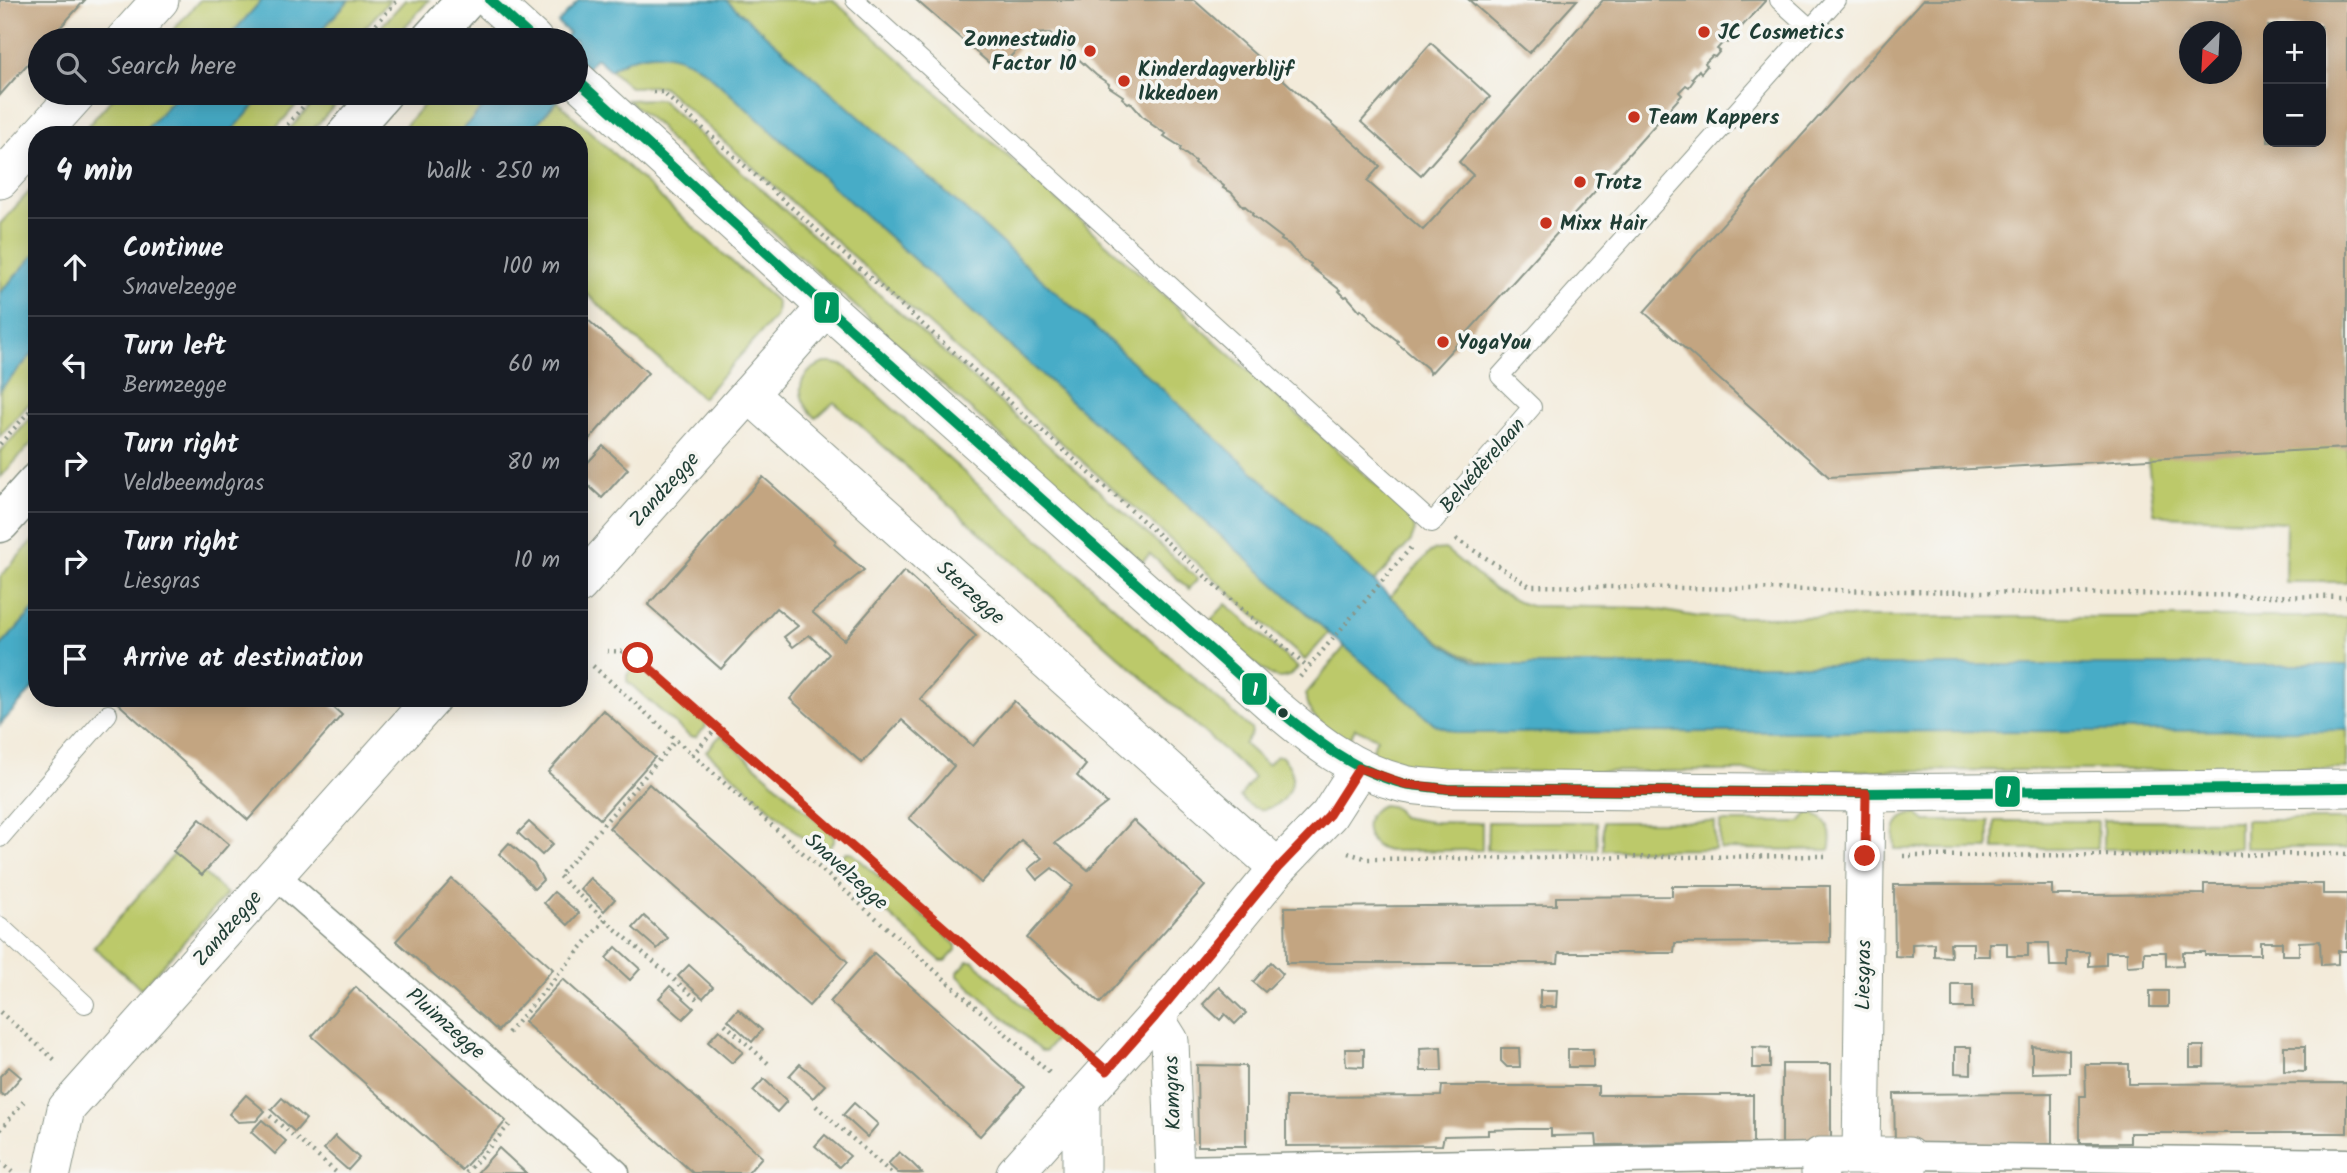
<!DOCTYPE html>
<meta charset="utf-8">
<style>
:root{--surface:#171b24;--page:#20242c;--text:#f1f3f6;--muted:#9ea1a6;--line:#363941}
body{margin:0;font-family:Kalam,sans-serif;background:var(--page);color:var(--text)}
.controls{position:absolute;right:21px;top:21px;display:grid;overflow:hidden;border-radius:14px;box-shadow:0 4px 18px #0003}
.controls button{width:63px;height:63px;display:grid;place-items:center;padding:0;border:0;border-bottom:2px solid var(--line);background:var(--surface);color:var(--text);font:35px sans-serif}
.compass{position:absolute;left:2179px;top:21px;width:63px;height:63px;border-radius:50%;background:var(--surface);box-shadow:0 4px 18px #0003;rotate:204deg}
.stop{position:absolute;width:21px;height:21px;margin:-16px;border:5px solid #c8321e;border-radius:50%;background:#fff}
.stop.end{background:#c8321e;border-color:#fff;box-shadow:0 2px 7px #0008}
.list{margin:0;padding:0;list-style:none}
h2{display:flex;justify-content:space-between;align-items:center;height:91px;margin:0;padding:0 28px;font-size:30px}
h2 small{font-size:23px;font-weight:400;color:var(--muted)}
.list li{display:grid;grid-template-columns:46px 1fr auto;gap:21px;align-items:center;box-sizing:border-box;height:98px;padding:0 28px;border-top:2px solid var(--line)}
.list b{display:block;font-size:26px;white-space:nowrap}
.list p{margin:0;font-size:23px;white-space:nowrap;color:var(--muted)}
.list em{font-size:23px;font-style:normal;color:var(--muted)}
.icon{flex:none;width:38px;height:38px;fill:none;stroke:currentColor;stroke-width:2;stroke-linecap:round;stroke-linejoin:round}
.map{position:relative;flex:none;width:2347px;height:1173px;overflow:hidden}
.search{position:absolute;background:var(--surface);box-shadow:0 4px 18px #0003;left:28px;top:28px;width:560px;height:77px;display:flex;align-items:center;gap:18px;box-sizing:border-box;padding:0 24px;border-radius:38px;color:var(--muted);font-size:26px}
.panel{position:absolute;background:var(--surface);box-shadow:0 4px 18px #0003;left:28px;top:126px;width:560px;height:581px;border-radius:28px}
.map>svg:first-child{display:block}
.green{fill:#bcc96b;stroke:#6e8350;stroke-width:2}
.water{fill:#47acc7;stroke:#33747e;stroke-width:2}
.building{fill:#c3a581;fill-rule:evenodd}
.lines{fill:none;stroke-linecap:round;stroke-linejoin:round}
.service-casing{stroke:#899487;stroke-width:20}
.pedestrian-casing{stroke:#899487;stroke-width:29}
.minor-casing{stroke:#899487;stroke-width:39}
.tertiary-casing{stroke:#899487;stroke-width:41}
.path{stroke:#899487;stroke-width:4.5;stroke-dasharray:2 5;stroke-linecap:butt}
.service{stroke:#fff;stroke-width:18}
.pedestrian{stroke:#fff;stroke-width:26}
.minor{stroke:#fff;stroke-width:37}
.tertiary{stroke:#fff;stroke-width:38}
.bus-1-casing{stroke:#f6f6f2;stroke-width:16}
.bus-1{stroke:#00965e;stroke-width:10}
.route{stroke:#c8321e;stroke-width:9}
.poi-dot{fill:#c8321e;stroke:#f6f6f2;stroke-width:2.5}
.bus-dot{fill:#1f3d34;stroke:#f6f6f2;stroke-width:2.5}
.labels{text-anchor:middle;stroke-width:7;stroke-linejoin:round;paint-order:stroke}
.poi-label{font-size:21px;font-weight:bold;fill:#1f3d34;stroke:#f6f6f2;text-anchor:start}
.street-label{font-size:21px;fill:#1f3d34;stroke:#f6f6f2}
.line-badge{stroke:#f6f6f2;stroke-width:2.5}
.badge-label{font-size:19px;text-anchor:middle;font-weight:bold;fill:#fff}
</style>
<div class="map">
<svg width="2347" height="1173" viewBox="0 0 2347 1173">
<rect width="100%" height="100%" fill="#f6f6f2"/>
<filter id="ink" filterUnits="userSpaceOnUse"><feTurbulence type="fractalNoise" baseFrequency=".0143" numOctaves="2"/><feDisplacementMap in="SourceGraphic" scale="14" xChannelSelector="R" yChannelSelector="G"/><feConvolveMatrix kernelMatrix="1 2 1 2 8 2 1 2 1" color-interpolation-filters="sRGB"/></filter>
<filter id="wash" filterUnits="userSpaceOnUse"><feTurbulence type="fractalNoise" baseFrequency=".00686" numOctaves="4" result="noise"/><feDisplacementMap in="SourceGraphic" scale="28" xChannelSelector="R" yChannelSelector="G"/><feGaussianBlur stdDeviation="1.57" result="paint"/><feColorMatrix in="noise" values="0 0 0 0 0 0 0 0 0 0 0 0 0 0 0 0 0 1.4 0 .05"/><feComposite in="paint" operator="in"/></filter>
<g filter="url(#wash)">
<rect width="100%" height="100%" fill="#f3ebda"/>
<g class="green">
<polygon points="200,0 262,0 226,40 164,40"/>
<polygon points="349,0 390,0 354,40 313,40"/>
<polygon points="405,0 429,0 393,40 369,40"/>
<polygon points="726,0 833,0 1411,516 1415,530 1411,541 1374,582 961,206"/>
<polygon points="658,53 683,58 706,72 1329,633 1305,660 662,86 630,87 610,70 633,57"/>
<polygon points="117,93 179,93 141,135 80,135"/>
<polygon points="266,93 307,93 270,135 228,135"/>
<polygon points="322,93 346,93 308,135 284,135"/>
<polygon points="434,93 496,93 458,135 397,135"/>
<polygon points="2321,95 2347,102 2347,582 2285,582 2286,522 2166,516 2154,513 2139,383 2217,204 2272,142 2321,142"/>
<polygon points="660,99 1198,579 1189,589 1150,554 1142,562 668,139 659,126 627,100"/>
<polygon points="557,101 672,208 777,302 776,316 702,398 579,287 579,135 527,135"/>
<polygon points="37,183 37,252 0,293 0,224"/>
<polygon points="37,349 37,395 0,436 0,390"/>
<path d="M 824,363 L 833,363 L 845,366 L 1251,729 L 1252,733 L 1244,744 L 1267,765 L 1277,756 L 1281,756 C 1285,760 1289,764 1291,770 C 1297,788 1279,811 1259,809 C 1251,808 1245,802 1240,797 L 1254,777 L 834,402 L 816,418 C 795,398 794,375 824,363 Z"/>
<polygon points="37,411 37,437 0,478 0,452"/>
<polygon points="37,536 37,606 0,647 0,577"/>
<path d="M 1445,549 L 1495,590 L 1518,602 L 1531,606 L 1648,608 L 1699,617 L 2347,617 L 2347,665 L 1495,665 C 1449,657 1424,627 1390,597 L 1429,553 L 1435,550 Z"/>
<path d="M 1226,604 L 1298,668 C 1292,673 1287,679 1279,678 C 1266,678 1221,633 1209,622 Z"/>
<path d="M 1345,646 L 1436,725 L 2347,730 L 2347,769 L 1442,772 L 1403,766 L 1370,754 L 1377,738 L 1355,728 L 1348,743 C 1333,731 1303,716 1306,694 Z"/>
<polygon points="636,665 642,665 705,722 706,727 696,737 690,737 627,681 627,675"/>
<polygon points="721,735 834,836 834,842 824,852 819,852 706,751"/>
<path d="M 1383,805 L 1395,807 L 1401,817 L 1431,822 L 1482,823 L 1482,850 L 1388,851 C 1363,846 1358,814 1383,805 Z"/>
<path d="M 1808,813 C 1828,817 1834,832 1829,850 L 1720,849 L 1720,822 L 1800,822 Z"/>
<path d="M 1917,814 L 1925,821 L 1989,821 L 1989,849 L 1895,849 C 1893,831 1895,814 1917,814 Z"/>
<polygon points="2103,820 2239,821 2239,848 2103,849"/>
<rect x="2245" y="820" width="102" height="28"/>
<polygon points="1995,821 2098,821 2097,849 1994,849"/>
<polygon points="1488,822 1597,822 1598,850 1487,850"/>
<polygon points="1603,822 1715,822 1715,849 1603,850"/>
<polygon points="178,850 227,894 141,989 94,947"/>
<polygon points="846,852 851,852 956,945 956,950 946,961 941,961 836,868 837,862"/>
<polygon points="968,961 973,961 1056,1035 1056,1039 1046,1051 1041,1051 958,976 958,972"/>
</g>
<g class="water">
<polygon points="262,0 349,0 313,40 226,40"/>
<path d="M 579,0 L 726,0 L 961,206 L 1442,644 L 1474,662 L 1495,665 L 2347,665 L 2347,730 L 1458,733 L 1436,725 L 1329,633 L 706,72 C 676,50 641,47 610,70 L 596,58 L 576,80 L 576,40 L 562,40 L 569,33 L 558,23 Z"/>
<polygon points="179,93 266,93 228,135 141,135"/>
<polygon points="496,93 564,93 527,135 458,135"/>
<polygon points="37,252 37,349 0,390 0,293"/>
<polygon points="37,606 37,684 0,725 0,647"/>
</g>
<g id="blocks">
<g class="building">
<polygon points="0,0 85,0 49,40 40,40 40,50 0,95"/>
<polygon points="916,0 1194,0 1380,166 1367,181 1423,230 1473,175 1459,162 1603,0 1766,0 1727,43 1724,41 1717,49 1720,51 1715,57 1712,56 1705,63 1707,66 1701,73 1699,70 1692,78 1694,80 1689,87 1686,85 1679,92 1682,95 1430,374 1427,368 1397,343 1398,341 1368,318 1369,316 1361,309 1360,311 1347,296 1345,297 1339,291 1340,290 1310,266 1311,264 1302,259 1289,244 1281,240 1282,238 1252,215 1253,213 1245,206 1244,207 1231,192 1223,188 1224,186 1194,163 1195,161 1180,150 1181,147 1164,136 1166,134 1151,124 1151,122 1142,116 1130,102 1128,103 1122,98 1123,96 1108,86 1109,84 1096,75 1050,33 1033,34 1007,60 998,64 989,63"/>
<polygon points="1469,0 1577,0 1529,53"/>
<path d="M 1923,0 L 2347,0 L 2347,448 L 1829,477 L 1644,312 ZM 2268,26 L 2321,26 L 2321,142 L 2268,142 ZM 2189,32 L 2232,32 L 2232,74 L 2189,74 Z"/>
<polygon points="1431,43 1490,97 1421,175 1361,122"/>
<polygon points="579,312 648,373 579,451"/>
<polygon points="603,446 628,469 602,498 579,477 579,472"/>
<polygon points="763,477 836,541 834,544 864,570 812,612 844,640 904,571 976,636 920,699 973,746 1014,701 1086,765 1077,776 1107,803 1055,843 1088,870 1133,820 1205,886 1100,1003 1027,938 1073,886 1052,868 1037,880 1028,869 1042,858 1021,840 981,883 909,818 954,766 902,720 862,763 790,699 829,654 809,635 793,647 784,637 798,626 776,608 721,669 648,605"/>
<polygon points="112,698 323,698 342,715 248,820"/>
<polygon points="603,710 655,757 600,819 548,772"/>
<polygon points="649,784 848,962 809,1006 609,828"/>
<polygon points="200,819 229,844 202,875 173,851"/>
<polygon points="529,822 553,844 542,855 518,833"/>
<polygon points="509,843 534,864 543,880 534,889 523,876 499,854"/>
<polygon points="590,878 615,899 604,911 580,889"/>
<polygon points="452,879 553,969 498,1031 396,941"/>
<polygon points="2204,884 2323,884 2323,894 2347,894 2347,951 2338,951 2338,964 2321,965 2320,941 2299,942 2299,955 2282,955 2282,942 2260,942 2260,955 2205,955 2205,952 2183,952 2183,965 2166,966 2166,952 2144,952 2144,965 2127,966 2127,952 2106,952 2106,965 2089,966 2089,952 2067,952 2067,966 2050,966 2049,943 2028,943 2028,956 2007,956 2007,943 1989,943 1989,956 1973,956 1973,943 1950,943 1951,957 1934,956 1934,943 1912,944 1912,957 1895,956 1894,885 2052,885 2052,895 2089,895 2204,894"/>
<polygon points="1672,886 1830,886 1830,942 1675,943 1674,953 1559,953 1558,963 1286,963 1285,907 1556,905 1556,897 1672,896"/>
<polygon points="554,892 579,913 568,925 544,903"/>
<polygon points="644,916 668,938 657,949 633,928"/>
<polygon points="616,947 640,969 630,980 606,958"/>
<polygon points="874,953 1024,1087 980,1136 830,1002"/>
<polygon points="1271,962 1283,974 1265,992 1253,982"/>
<polygon points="689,965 713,987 703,998 678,976"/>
<polygon points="563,979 762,1157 748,1173 693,1173 524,1022"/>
<rect x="1952" y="984" width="21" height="24"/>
<polygon points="670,986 694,1008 683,1019 659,998"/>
<polygon points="356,987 506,1121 462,1170 312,1036"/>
<polygon points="1219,987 1246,1013 1235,1024 1225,1014 1220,1020 1203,1004"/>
<polygon points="1540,990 1557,990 1556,1007 1540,1007"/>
<rect x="2150" y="991" width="18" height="16"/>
<polygon points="738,1009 762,1030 752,1042 728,1020"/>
<polygon points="719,1030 743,1052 732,1063 708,1042"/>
<polygon points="2032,1046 2069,1050 2069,1072 2032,1073"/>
<rect x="2190" y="1046" width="14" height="21"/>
<polygon points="2284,1046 2305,1046 2305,1072 2284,1071"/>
<polygon points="1441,1047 1442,1071 1421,1071 1420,1048"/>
<polygon points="1753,1047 1770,1048 1770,1068 1753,1068"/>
<polygon points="1955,1047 1971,1047 1971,1074 1955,1073"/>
<polygon points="1501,1048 1519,1048 1520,1067 1507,1067 1501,1061"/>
<polygon points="1345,1049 1364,1049 1364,1067 1346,1066"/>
<rect x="1568" y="1049" width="25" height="18"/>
<polygon points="800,1064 825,1085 813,1098 789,1076"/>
<rect x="1782" y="1064" width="49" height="80"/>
<polygon points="2085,1064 2129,1064 2129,1084 2347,1083 2347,1133 2130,1133 2130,1143 2080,1143 2080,1096 2086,1096"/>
<polygon points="1197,1065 1246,1066 1246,1146 1198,1146"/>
<polygon points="9,1067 21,1077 4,1096 0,1093 0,1076"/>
<polygon points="764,1079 787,1101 777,1112 753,1091"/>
<polygon points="1442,1086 1598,1086 1598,1095 1753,1095 1753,1144 1597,1145 1596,1135 1551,1136 1551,1129 1520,1129 1488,1130 1488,1135 1444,1136 1442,1145 1286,1146 1286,1097 1441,1096"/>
<polygon points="2052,1093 2052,1144 1895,1144 1894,1094"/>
<polygon points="246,1095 265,1111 256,1121 238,1122 229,1114"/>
<polygon points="282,1098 306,1119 295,1132 271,1110"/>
<polygon points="854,1103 878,1124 867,1137 843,1115"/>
<polygon points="262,1120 286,1141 275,1154 251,1132"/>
<polygon points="825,1135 850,1156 839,1167 815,1146"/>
<polygon points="335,1136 359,1158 348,1170 324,1149"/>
<polygon points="499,1148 526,1173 477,1173"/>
<polygon points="899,1152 911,1162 922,1173 898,1173 888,1164"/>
</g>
</g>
</g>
<g filter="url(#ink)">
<use href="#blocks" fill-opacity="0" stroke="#899487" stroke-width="2"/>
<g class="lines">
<defs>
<g id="service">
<polyline points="855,0 1432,523 1532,407 1500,376 1836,0"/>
<polyline points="1779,0 1810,28"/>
<polyline points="0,838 108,714"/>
<polyline points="0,926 85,1004"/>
</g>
<g id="pedestrian">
<polyline points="274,874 616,1173"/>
<polyline points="1908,1156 2347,1162"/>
<polyline points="1175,1169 1820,1156"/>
</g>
<g id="minor">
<polyline points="490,0 534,40"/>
<polyline points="124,40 160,0"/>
<path d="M 576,79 L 826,307 L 1275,707 C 1315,741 1352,771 1404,784 C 1418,787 1434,787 1448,789 L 1866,793 L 2347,788"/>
<polyline points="40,135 78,93"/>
<polyline points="0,180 37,139"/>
<polyline points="826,307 749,394 1278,868"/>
<polyline points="579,585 749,394"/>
<polyline points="1155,1017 1170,1041 1175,1173"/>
<polyline points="1081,1100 1081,1173"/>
<polyline points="1861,1156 1866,793"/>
<polyline points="52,1173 66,1109 433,698"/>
<polyline points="1015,1173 1155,1017 1278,868 1329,815 1359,768"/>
<polyline points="1820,1173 1820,1156 1908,1156 1908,1173"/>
</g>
<g id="tertiary">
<polyline points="430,40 466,0"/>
<polyline points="346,135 383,93"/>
<polyline points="0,523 37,482"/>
</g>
</defs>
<use href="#service" class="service-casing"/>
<use href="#pedestrian" class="pedestrian-casing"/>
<use href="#minor" class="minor-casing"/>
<use href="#tertiary" class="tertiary-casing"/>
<g class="path">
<polyline points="362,40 398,0"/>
<polyline points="653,92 662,92 1308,668"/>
<polyline points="278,135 315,93"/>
<polyline points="0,444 37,403"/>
<polyline points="1456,539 1530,586 2347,597"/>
<polyline points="607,651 631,652 1077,1045"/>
<polyline points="593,666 1051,1074"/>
<polyline points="1300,677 1413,545"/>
<polyline points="692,755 716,729"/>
<polyline points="1348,853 1368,859 1825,856"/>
<polyline points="1903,856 2347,854"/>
<polyline points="605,920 699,1001"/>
<polyline points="0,1012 55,1060"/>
<polyline points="725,1024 770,1065"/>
<polyline points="508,1033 605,920 559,876 676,740"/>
<polyline points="816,1106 891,1173"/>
<polyline points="270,1116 337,1173"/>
<polyline points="0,1130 24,1101"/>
<polyline points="0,1162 12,1172"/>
<polyline points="466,1173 510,1124"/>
</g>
<use href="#service" class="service"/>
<use href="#pedestrian" class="pedestrian"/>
<use href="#minor" class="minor"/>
<use href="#tertiary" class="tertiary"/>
<defs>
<g id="bus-1">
<polyline points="490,0 534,40"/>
<path d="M 576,79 L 826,307 L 1275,707 C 1314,739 1354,772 1405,784 C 1419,787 1434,787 1448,789 L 1866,793 L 2347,788"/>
</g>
</defs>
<use href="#bus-1" class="bus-1-casing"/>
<use href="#bus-1" class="bus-1"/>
</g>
</g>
<g class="lines" filter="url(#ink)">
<polyline class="route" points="638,658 1107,1071 1155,1017 1278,868 1329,815 1359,768 1405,784 1448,789 1866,793 1865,856"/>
</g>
<g class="poi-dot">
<circle cx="1704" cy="32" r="7"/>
<circle cx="1090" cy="51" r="7"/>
<circle cx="1124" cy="81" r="7"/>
<circle cx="1634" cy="117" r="7"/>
<circle cx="1580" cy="182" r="7"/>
<circle cx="1546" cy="223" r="7"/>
<circle cx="1443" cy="342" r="7"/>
</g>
<circle class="bus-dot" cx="1283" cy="713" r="6"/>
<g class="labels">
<g class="poi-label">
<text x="1718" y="39">JC Cosmetics</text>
<text x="1076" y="46" text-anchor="end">Zonnestudio<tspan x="1076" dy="24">Factor 10</tspan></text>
<text x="1138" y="76">Kinderdagverblijf<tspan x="1138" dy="24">Ikkedoen</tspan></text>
<text x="1648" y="124">Team Kappers</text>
<text x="1594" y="189">Trotz</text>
<text x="1560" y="230">Mixx Hair</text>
<text x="1457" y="349">YogaYou</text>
</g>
<g class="street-label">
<text transform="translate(1482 465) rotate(-49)" y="7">Belvédèrelaan</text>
<text transform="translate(664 489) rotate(-48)" y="7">Zandzegge</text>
<text transform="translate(971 592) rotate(42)" y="7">Sterzegge</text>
<text transform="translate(847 871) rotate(42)" y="7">Snavelzegge</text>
<text transform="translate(227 928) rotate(-49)" y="7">Zandzegge</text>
<text transform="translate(1863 975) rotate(-89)" y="7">Liesgras</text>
<text transform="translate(446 1023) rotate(41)" y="7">Pluimzegge</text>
<text transform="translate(1172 1093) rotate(-92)" y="7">Kamgras</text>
</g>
</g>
<g class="line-badge">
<rect x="813" y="291" width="27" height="33" rx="7" fill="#00965e"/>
<rect x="1241" y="672" width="27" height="34" rx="7" fill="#00965e"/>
<rect x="1994" y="775" width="27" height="33" rx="7" fill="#00965e"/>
</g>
<g class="badge-label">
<text x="827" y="314">1</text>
<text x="1255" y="696">1</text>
<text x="2008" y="798">1</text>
</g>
</svg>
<div class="controls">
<button>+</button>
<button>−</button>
</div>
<svg class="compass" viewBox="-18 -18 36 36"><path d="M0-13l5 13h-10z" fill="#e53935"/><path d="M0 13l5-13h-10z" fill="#9ea1a6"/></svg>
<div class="stop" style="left:638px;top:658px"></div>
<div class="stop end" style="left:1865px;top:856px"></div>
<div class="search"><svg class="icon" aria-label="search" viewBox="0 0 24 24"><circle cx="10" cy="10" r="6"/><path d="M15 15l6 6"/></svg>Search here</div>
<section class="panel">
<h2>4 min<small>Walk · 250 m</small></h2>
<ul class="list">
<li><svg class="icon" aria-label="ahead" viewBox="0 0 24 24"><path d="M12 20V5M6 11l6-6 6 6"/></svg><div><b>Continue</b><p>Snavelzegge</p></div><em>100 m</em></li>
<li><svg class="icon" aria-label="left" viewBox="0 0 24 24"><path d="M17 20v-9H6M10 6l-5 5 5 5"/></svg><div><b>Turn left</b><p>Bermzegge</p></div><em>60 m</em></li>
<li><svg class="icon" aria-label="right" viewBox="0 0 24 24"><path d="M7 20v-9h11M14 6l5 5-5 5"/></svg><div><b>Turn right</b><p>Veldbeemdgras</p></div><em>80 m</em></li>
<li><svg class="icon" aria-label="right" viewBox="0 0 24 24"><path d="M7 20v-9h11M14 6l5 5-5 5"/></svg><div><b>Turn right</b><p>Liesgras</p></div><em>10 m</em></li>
<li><svg class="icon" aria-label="arrive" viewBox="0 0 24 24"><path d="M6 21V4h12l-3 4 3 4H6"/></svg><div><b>Arrive at destination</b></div></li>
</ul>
</section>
</div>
